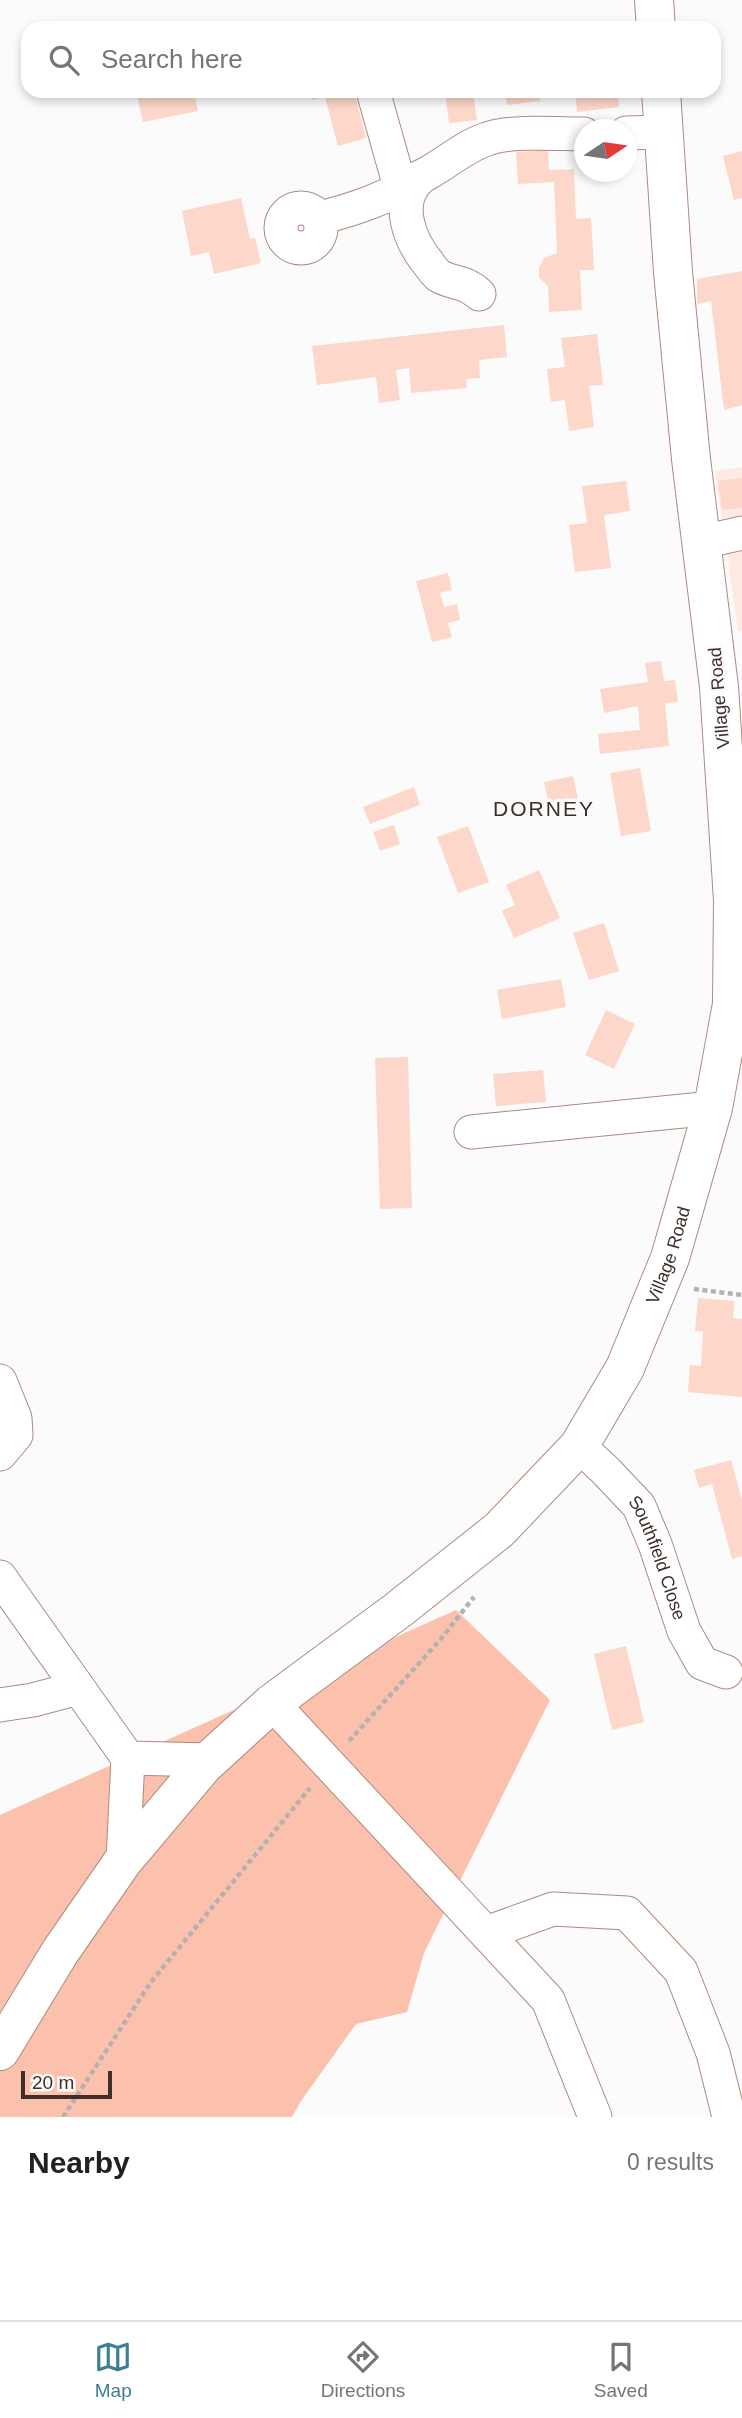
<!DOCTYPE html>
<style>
:root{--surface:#fff;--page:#f6f6f6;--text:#202124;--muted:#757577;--line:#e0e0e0;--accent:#3e7e92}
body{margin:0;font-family:Arial,sans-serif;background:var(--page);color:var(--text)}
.compass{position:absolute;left:574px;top:119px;width:63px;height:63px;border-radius:50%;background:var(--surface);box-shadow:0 4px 10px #0003;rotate:77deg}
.scale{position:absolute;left:21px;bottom:18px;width:91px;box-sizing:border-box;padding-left:7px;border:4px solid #3e2f2a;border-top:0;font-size:19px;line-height:24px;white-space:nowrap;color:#3e2f2a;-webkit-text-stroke:5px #fbfbfb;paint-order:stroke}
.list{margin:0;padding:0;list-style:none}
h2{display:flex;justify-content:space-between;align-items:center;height:91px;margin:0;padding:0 28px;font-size:30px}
h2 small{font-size:23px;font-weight:400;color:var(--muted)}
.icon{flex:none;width:38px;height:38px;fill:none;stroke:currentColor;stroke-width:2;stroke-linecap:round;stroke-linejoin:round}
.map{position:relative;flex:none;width:742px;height:2117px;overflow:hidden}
.search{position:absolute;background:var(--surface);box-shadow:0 4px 10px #0003;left:21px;right:21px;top:21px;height:77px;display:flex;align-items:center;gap:18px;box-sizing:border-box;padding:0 24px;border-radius:21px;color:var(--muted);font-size:26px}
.sheet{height:203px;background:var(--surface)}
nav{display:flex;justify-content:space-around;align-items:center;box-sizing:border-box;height:98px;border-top:2px solid var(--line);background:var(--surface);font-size:19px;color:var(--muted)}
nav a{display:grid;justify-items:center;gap:4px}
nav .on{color:var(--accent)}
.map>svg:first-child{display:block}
.built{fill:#feeae3}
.green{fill:#fbc1ac}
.building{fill:#fcd7ca}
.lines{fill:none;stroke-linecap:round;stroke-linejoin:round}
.minor-casing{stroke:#ae8a7d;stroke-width:35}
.major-casing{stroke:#ae8a7d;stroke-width:40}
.path{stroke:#b6b1af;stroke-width:4.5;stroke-dasharray:5 3.5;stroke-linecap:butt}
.minor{stroke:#fff;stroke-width:33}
.major{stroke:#fff;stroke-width:38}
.labels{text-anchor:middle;stroke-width:7;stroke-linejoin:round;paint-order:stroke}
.street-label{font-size:18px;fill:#3e2f2a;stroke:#fbfbfb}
.quarter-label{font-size:21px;letter-spacing:2px;fill:#3e2f2a;stroke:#fbfbfb}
</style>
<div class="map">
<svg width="742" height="2117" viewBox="0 0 742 2117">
<rect width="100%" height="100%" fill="#fbfbfb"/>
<polygon class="built" points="742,467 742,631 738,631 715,471"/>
<polygon class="green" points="456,1610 550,1700 424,1953 407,2012 356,2024 301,2101 292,2117 0,2117 0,1815"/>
<g class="building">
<polygon points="136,91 194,91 198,111 143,122"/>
<polygon points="310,91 354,91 366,138 338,146 325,97 312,100"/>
<polygon points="445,91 473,91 477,120 449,123"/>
<polygon points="505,91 539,91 540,101 507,105"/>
<polygon points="575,91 618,91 619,107 577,112"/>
<polygon points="548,150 549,170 574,169 576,219 591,218 594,270 580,270 582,310 549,312 548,286 539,278 539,268 544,258 557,253 554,182 518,184 516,152"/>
<polygon points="742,151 742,198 734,200 723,156"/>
<polygon points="241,198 250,239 255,238 261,263 214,274 209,252 191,256 182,211"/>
<polygon points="742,271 742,405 724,410 711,301 697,304 697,279"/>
<polygon points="504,325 507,357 479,360 480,378 466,379 467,388 411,393 409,368 396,370 400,400 379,403 376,377 317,385 312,346"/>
<polygon points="597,334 603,385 589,386 594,427 569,431 565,400 551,402 547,369 565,367 561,338"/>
<polygon points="742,478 742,508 722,510 718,481"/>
<polygon points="626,481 630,511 604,515 611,568 575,572 569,525 587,523 582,486"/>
<polygon points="448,573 452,590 440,593 444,607 457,604 460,620 448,623 452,637 432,642 416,581"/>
<polygon points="661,661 664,681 675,680 678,702 665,703 669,746 600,754 598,734 640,730 638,706 604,713 600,689 648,682 645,663"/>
<polygon points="640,768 651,831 621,836 610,773"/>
<polygon points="573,776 578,799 549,805 544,782"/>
<polygon points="414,787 420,805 370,824 363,807"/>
<polygon points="394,825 400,844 380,851 373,832"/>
<polygon points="468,826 489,882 458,893 437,837"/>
<polygon points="539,870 560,918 514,938 502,911 515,905 506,885"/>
<polygon points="604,923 619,971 589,980 573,933"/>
<polygon points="561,979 566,1007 502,1019 497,990"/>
<polygon points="606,1010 635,1024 614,1069 585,1055"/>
<polygon points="408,1057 412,1208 380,1209 375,1058"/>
<polygon points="543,1070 546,1102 496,1106 493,1074"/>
<polygon points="698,1298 734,1301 733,1318 742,1319 742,1397 688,1392 690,1365 701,1366 703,1331 695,1331"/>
<polygon points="731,1460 742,1500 742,1556 732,1559 712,1484 699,1488 694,1470"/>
<polygon points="626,1646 644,1722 612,1730 594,1654"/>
</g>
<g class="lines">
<defs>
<g id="minor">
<path d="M 373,91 L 397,176 L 406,182 C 435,175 457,149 487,139 C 510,130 559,134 584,134"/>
<polyline points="626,133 664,132"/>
<path d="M 419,179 C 394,202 410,241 428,263 C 431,267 435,273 439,276 C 454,284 465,281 479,294"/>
<circle cx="301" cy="228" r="20"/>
<path d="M 319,218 C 357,209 385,198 419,179"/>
<polyline points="702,542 742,533"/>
<polyline points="471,1132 713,1108"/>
<polyline points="0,1381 15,1418 16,1435 0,1454"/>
<path id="s1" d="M 579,1446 L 605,1470 L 639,1506 L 655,1544 L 684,1631 L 702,1663 L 726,1672"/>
<polyline points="0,1577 128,1758 210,1760"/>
<polyline points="272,1703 548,2000 595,2117"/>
<polyline points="0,1705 33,1700 78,1688"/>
<polyline points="123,1861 128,1758"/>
<polyline points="486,1933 553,1909 627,1913 681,1971 713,2053 729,2117"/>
</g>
<g id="major">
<polyline points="654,0 656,28"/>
<path id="s2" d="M 0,2051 L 60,1952 L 123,1861 L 204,1765 L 272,1703 L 398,1610 L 499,1530 L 579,1446 L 625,1368 L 670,1258 L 713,1108 L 732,1004 L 733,900 L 719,687 L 691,459 L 673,272 L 661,91"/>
</g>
</defs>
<use href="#minor" class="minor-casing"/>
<use href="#major" class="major-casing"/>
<g class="path">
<polyline points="694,1289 742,1295"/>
<polyline points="349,1741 440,1640 474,1597"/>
<polyline points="63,2117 151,1982 310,1788"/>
</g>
<use href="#minor" class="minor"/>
<use href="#major" class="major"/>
</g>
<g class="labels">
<g class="street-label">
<text transform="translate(719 698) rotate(-95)" y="6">Village Road</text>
<text dy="6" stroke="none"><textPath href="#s2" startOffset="1057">Village Road</textPath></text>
<text dy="6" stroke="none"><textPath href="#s1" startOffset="140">Southfield Close</textPath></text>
</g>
<g class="quarter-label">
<text x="544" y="816">DORNEY</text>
</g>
</g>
</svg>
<svg class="compass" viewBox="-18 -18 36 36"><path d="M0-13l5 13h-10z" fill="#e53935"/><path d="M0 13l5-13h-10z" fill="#757577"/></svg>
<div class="scale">20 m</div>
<div class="search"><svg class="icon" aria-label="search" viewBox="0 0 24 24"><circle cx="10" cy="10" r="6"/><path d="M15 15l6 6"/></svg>Search here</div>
</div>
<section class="sheet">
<h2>Nearby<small>0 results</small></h2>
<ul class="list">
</ul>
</section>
<nav>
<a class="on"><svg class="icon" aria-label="map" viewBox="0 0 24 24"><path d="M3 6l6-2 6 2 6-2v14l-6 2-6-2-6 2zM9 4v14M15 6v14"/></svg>Map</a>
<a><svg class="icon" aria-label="directions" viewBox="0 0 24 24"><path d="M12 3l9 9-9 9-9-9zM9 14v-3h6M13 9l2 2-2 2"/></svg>Directions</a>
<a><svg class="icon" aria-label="saved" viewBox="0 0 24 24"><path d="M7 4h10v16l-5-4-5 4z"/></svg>Saved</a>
</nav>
